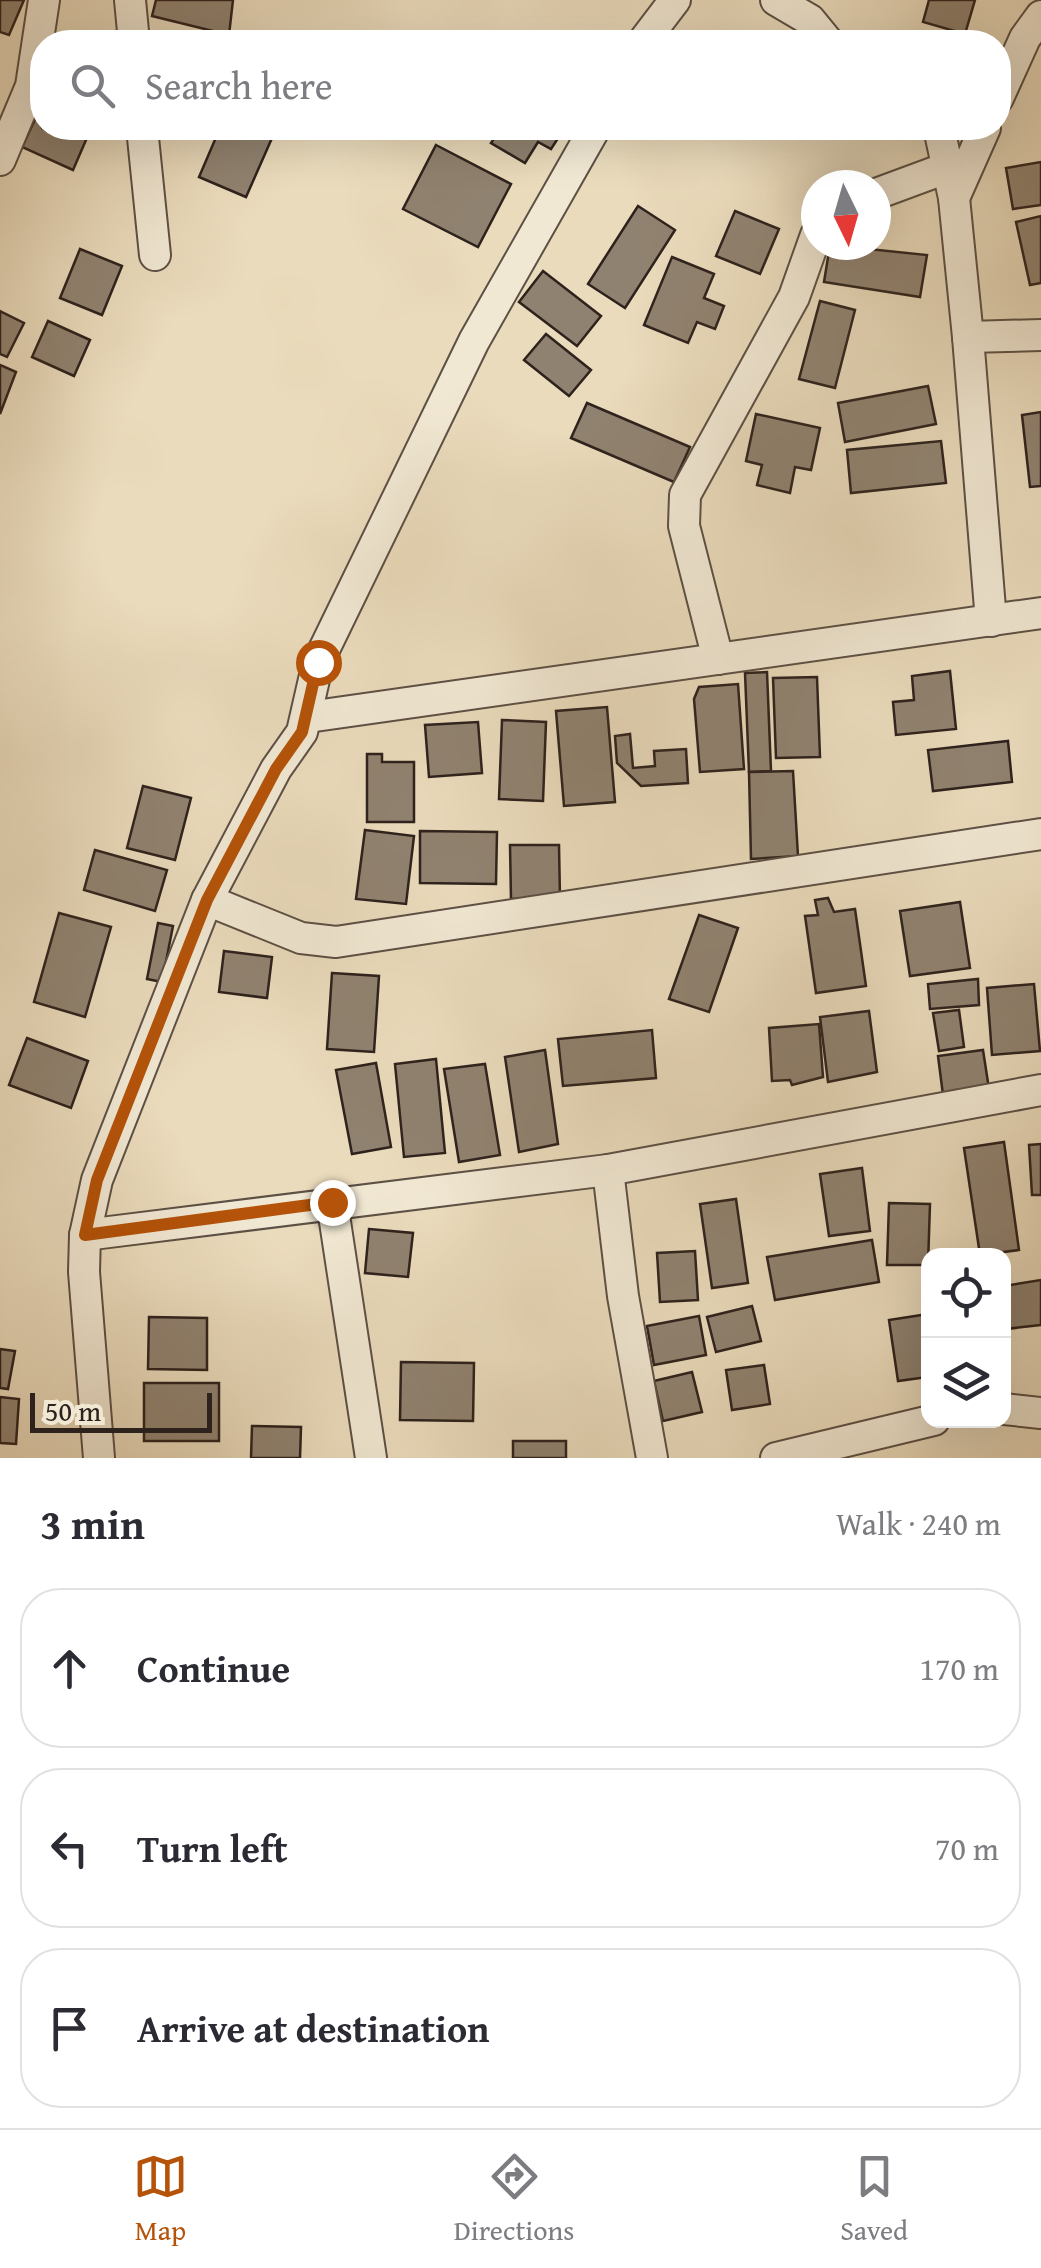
<!DOCTYPE html>
<meta charset="utf-8">
<style>
:root{--surface:#fff;--page:#f7f7f7;--text:#2b2b33;--muted:#7c7c81;--line:#e1e1e2;--accent:#b45309}
body{margin:0;font-family:"Gentium Book Plus",serif;background:var(--page);color:var(--text)}
.controls{position:absolute;right:30px;bottom:30px;display:grid;overflow:hidden;border-radius:20px;box-shadow:0 10px 40px #0002}
.controls button{width:90px;height:90px;display:grid;place-items:center;padding:0;border:0;border-bottom:2px solid var(--line);background:var(--surface);color:var(--text);font:50px sans-serif}
.compass{position:absolute;left:801px;top:170px;width:90px;height:90px;border-radius:50%;background:var(--surface);box-shadow:0 10px 40px #0002;rotate:175deg}
.scale{position:absolute;left:30px;bottom:25px;width:182px;box-sizing:border-box;padding-left:10px;border:5px solid #2e221d;border-top:0;font-size:28px;line-height:35px;white-space:nowrap;color:#2e221d;-webkit-text-stroke:8px #f1e8d3;paint-order:stroke}
.stop{position:absolute;width:30px;height:30px;margin:-22px;border:8px solid #b45309;border-radius:50%;background:#fff}
.stop.end{background:#b45309;border-color:#fff;box-shadow:0 2px 10px #0008}
.list{margin:0;padding:0;list-style:none}
h2{display:flex;justify-content:space-between;align-items:center;height:130px;margin:0;padding:0 40px;font-size:42px}
h2 small{font-size:32px;font-weight:400;color:var(--muted)}
.list li{display:grid;grid-template-columns:65px 1fr auto;gap:30px;align-items:center;box-sizing:border-box;height:160px;margin:0 20px 20px;padding:0 20px;border:2px solid var(--line);border-radius:40px}
.list b{display:block;font-size:38px;white-space:nowrap}
.list em{font-size:32px;font-style:normal;color:var(--muted)}
.icon{flex:none;width:55px;height:55px;fill:none;stroke:currentColor;stroke-width:2;stroke-linecap:round;stroke-linejoin:round}
.map{position:relative;flex:none;width:1041px;height:1458px;overflow:hidden}
.search{position:absolute;background:var(--surface);box-shadow:0 10px 40px #0002;left:30px;right:30px;top:30px;height:110px;display:flex;align-items:center;gap:25px;box-sizing:border-box;padding:0 35px;border-radius:40px;color:var(--muted);font-size:38px}
.sheet{height:670px;background:var(--surface)}
nav{display:flex;justify-content:space-around;align-items:center;box-sizing:border-box;height:140px;border-top:2px solid var(--line);background:var(--surface);font-size:28px;color:var(--muted)}
nav a{display:grid;justify-items:center;gap:5px}
nav .on{color:var(--accent)}
.map>svg:first-child{display:block}
.building{fill:#908270;stroke:#2e221d;stroke-width:2.5}
.lines{fill:none;stroke-linecap:round;stroke-linejoin:round}
.minor-casing{stroke:#5d5045;stroke-width:34}
.minor{stroke:#f1e8d3;stroke-width:30}
.route{stroke:#b45309;stroke-width:12}
</style>
<div class="map">
<svg width="1041" height="1458" viewBox="0 0 1041 1458">
<rect width="100%" height="100%" fill="#eadbbc"/>
<filter id="stains"><feTurbulence type="fractalNoise" baseFrequency=".002" numOctaves="4"/><feColorMatrix values="0 0 0 0 .2 0 0 0 0 .09 0 0 0 0 .02 0 0 0 .5 -.17"/></filter>
<radialGradient id="worn" r=".72"><stop offset=".6" stop-color="#630" stop-opacity="0"/><stop offset="1" stop-color="#630" stop-opacity=".3"/></radialGradient>
<g class="building">
<polygon points="0,0 24,0 9,35 0,32"/>
<polygon points="156,0 233,0 229,35 152,16"/>
<polygon points="929,0 975,0 965,34 923,22"/>
<polygon points="39,111 42,128 76,128 89,133 73,170 22,147"/>
<polygon points="220,128 276,129 246,197 199,177"/>
<polygon points="501,128 554,128 562,132 551,149 538,142 525,163 491,143"/>
<polygon points="436,145 511,184 478,247 403,209"/>
<polygon points="1041,162 1041,205 1013,209 1006,168"/>
<polygon points="638,206 675,230 625,308 588,284"/>
<polygon points="735,211 779,229 760,274 716,256"/>
<polygon points="1041,216 1041,283 1030,285 1016,222"/>
<polygon points="830,245 927,255 920,297 824,282"/>
<polygon points="80,249 122,266 102,315 60,298"/>
<polygon points="672,257 714,274 704,298 724,306 715,329 697,322 688,343 644,325"/>
<polygon points="543,271 601,316 577,346 519,302"/>
<polygon points="820,301 855,310 835,388 799,379"/>
<polygon points="0,311 24,323 7,357 0,354"/>
<polygon points="48,321 90,340 74,376 32,357"/>
<polygon points="546,334 591,370 569,396 524,360"/>
<polygon points="0,365 16,372 0,414"/>
<polygon points="928,386 936,424 845,442 838,403"/>
<polygon points="587,403 690,447 674,482 571,438"/>
<polygon points="1041,412 1041,486 1030,487 1022,415"/>
<polygon points="756,414 820,428 811,470 795,467 790,493 757,485 762,465 746,461"/>
<polygon points="941,441 946,483 851,493 847,450"/>
<polygon points="950,671 956,729 896,735 893,702 914,700 912,676"/>
<polygon points="767,672 771,771 749,772 745,673"/>
<polygon points="817,677 820,757 776,758 773,678"/>
<polygon points="738,684 744,769 700,772 694,699 699,687"/>
<polygon points="607,707 615,802 564,806 556,711"/>
<polygon points="502,720 546,722 543,801 499,799"/>
<polygon points="478,722 482,773 429,777 425,725"/>
<polygon points="630,734 633,768 655,766 654,751 686,749 688,783 641,786 617,763 615,736"/>
<polygon points="1008,741 1012,782 933,791 928,750"/>
<polygon points="367,754 382,754 382,762 414,762 414,822 367,822"/>
<polygon points="793,771 798,856 751,859 749,772"/>
<polygon points="143,786 191,798 175,860 127,848"/>
<polygon points="365,830 414,836 406,904 356,899"/>
<polygon points="420,831 497,832 496,884 420,883"/>
<polygon points="510,845 559,845 560,898 511,899"/>
<polygon points="95,850 167,870 155,911 84,890"/>
<polygon points="828,898 834,912 855,909 866,986 816,993 805,916 818,915 815,900"/>
<polygon points="960,902 970,968 910,976 900,911"/>
<polygon points="59,913 111,927 85,1017 34,1002"/>
<polygon points="699,915 738,928 709,1012 669,999"/>
<polygon points="158,923 173,926 162,982 147,979"/>
<polygon points="224,951 272,957 267,998 219,992"/>
<polygon points="332,973 379,976 374,1052 327,1049"/>
<polygon points="978,979 979,1005 930,1009 928,984"/>
<polygon points="1034,984 1040,1051 992,1055 987,988"/>
<polygon points="959,1010 964,1047 939,1051 933,1013"/>
<polygon points="869,1011 877,1072 828,1082 820,1017"/>
<polygon points="819,1024 823,1077 792,1085 790,1080 772,1081 769,1028"/>
<polygon points="652,1030 656,1078 563,1086 558,1039"/>
<polygon points="27,1038 88,1061 71,1108 9,1085"/>
<polygon points="545,1050 558,1144 519,1152 505,1057"/>
<polygon points="983,1050 989,1089 943,1095 938,1056"/>
<polygon points="436,1059 445,1153 404,1157 395,1064"/>
<polygon points="376,1063 391,1147 352,1154 336,1070"/>
<polygon points="485,1064 500,1155 459,1162 444,1069"/>
<polygon points="1004,1142 1019,1250 980,1255 964,1148"/>
<polygon points="1041,1144 1041,1195 1032,1195 1029,1145"/>
<polygon points="862,1168 870,1231 829,1236 820,1174"/>
<polygon points="736,1199 748,1283 712,1288 700,1204"/>
<polygon points="889,1203 930,1204 928,1265 887,1265"/>
<polygon points="369,1229 413,1233 408,1277 365,1273"/>
<polygon points="872,1240 879,1282 775,1300 767,1257"/>
<polygon points="695,1251 698,1300 660,1302 657,1253"/>
<polygon points="1041,1280 1041,1325 1006,1329 1004,1286"/>
<polygon points="752,1306 761,1341 716,1352 707,1317"/>
<polygon points="928,1314 928,1377 898,1381 889,1320"/>
<polygon points="699,1316 706,1355 654,1365 647,1326"/>
<polygon points="149,1317 207,1318 207,1370 148,1369"/>
<polygon points="0,1349 15,1351 8,1389 0,1388"/>
<polygon points="401,1362 474,1363 473,1421 400,1420"/>
<polygon points="764,1365 770,1404 732,1410 726,1370"/>
<polygon points="692,1372 702,1412 663,1421 654,1381"/>
<rect x="144" y="1383" width="75" height="58"/>
<polygon points="0,1397 19,1399 16,1444 0,1443"/>
<polygon points="252,1426 301,1427 300,1458 251,1458"/>
<rect x="513" y="1441" width="53" height="17"/>
</g>
<g class="lines">
<defs>
<g id="minor">
<polyline points="130,0 134,42"/>
<polyline points="776,0 810,20 828,42"/>
<polyline points="643,42 675,0"/>
<polyline points="998,98 1025,38 1041,16"/>
<polyline points="142,128 155,255"/>
<polyline points="939,128 954,198 968,337 991,621"/>
<polyline points="0,160 31,86 44,0"/>
<polyline points="876,194 949,167"/>
<polyline points="954,198 985,128"/>
<polyline points="968,337 1041,335"/>
<polyline points="718,659 684,526 685,495 794,297 816,235"/>
<polyline points="308,717 1041,613"/>
<polyline points="207,900 301,938 336,942 1041,834"/>
<polyline points="608,1170 623,1296 652,1458"/>
<polyline points="332,1202 371,1458"/>
<polyline points="85,1235 608,1170 1041,1090"/>
<polyline points="1004,1409 1041,1413"/>
<polyline points="99,1458 84,1272 85,1235 97,1180 207,900 276,769 302,732 318,662 474,341 595,128"/>
<polyline points="776,1458 934,1420"/>
</g>
</defs>
<use href="#minor" class="minor-casing"/>
<use href="#minor" class="minor"/>
</g>
<g class="lines">
<polyline class="route" points="318,662 302,732 276,769 207,900 97,1180 85,1235 332,1202"/>
</g>
<rect width="100%" height="100%" filter="url(#stains)"/>
<rect width="100%" height="100%" fill="url(#worn)"/>
</svg>
<div class="controls">
<button><svg class="icon" aria-label="locate" viewBox="0 0 24 24"><circle cx="12" cy="12" r="6"/><path d="M12 2v4M12 18v4M2 12h4M18 12h4"/></svg></button>
<button><svg class="icon" aria-label="layers" viewBox="0 0 24 24"><path d="M12 4l9 5-9 5-9-5zM3 14l9 5 9-5"/></svg></button>
</div>
<svg class="compass" viewBox="-18 -18 36 36"><path d="M0-13l5 13h-10z" fill="#e53935"/><path d="M0 13l5-13h-10z" fill="#7c7c81"/></svg>
<div class="scale">50 m</div>
<div class="stop" style="left:318px;top:662px"></div>
<div class="stop end" style="left:332px;top:1202px"></div>
<div class="search"><svg class="icon" aria-label="search" viewBox="0 0 24 24"><circle cx="10" cy="10" r="6"/><path d="M15 15l6 6"/></svg>Search here</div>
</div>
<section class="sheet">
<h2>3 min<small>Walk · 240 m</small></h2>
<ul class="list">
<li><svg class="icon" aria-label="ahead" viewBox="0 0 24 24"><path d="M12 20V5M6 11l6-6 6 6"/></svg><div><b>Continue</b></div><em>170 m</em></li>
<li><svg class="icon" aria-label="left" viewBox="0 0 24 24"><path d="M17 20v-9H6M10 6l-5 5 5 5"/></svg><div><b>Turn left</b></div><em>70 m</em></li>
<li><svg class="icon" aria-label="arrive" viewBox="0 0 24 24"><path d="M6 21V4h12l-3 4 3 4H6"/></svg><div><b>Arrive at destination</b></div></li>
</ul>
</section>
<nav>
<a class="on"><svg class="icon" aria-label="map" viewBox="0 0 24 24"><path d="M3 6l6-2 6 2 6-2v14l-6 2-6-2-6 2zM9 4v14M15 6v14"/></svg>Map</a>
<a><svg class="icon" aria-label="directions" viewBox="0 0 24 24"><path d="M12 3l9 9-9 9-9-9zM9 14v-3h6M13 9l2 2-2 2"/></svg>Directions</a>
<a><svg class="icon" aria-label="saved" viewBox="0 0 24 24"><path d="M7 4h10v16l-5-4-5 4z"/></svg>Saved</a>
</nav>
